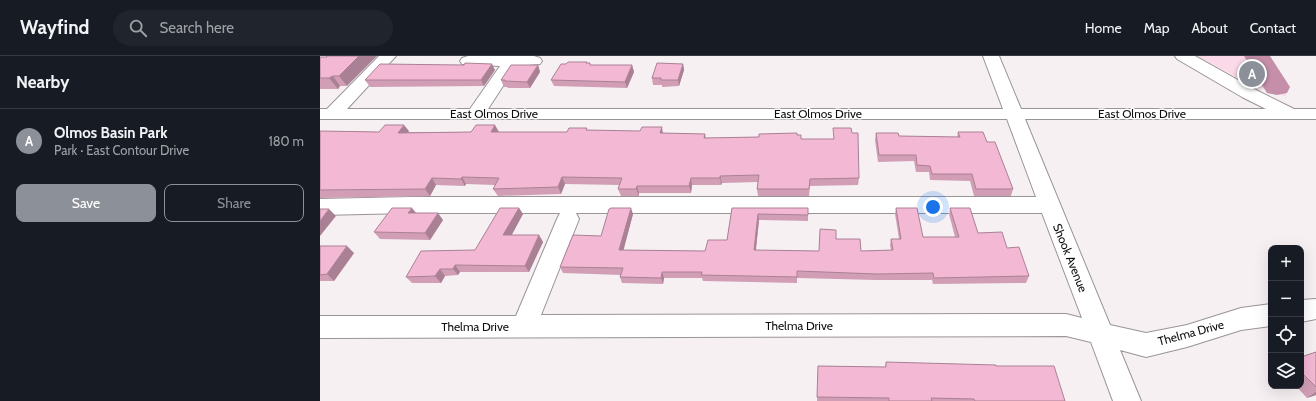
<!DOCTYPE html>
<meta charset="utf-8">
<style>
:root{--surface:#171b24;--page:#20242c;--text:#f1f3f6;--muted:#9ea1a6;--line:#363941;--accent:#8c9099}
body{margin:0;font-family:Cabin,sans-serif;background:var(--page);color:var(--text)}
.controls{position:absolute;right:12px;bottom:12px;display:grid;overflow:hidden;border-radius:8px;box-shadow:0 4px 16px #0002}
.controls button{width:36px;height:36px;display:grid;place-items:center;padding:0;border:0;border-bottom:1px solid var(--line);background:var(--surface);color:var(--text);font:20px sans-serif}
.you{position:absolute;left:613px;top:151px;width:14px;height:14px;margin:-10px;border:3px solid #fff;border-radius:50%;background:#1a73e8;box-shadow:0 0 0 6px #1a73e833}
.badge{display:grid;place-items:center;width:26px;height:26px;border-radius:50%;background:var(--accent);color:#fff;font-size:13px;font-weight:700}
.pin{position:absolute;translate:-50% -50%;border:2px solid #fff;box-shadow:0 1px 4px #0006}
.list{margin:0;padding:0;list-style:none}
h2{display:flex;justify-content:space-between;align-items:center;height:52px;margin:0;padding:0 16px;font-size:17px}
h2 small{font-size:13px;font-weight:400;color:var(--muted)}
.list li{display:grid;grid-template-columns:26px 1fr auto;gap:12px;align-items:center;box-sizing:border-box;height:64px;padding:0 16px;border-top:1px solid var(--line)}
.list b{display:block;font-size:15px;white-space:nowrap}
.list p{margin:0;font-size:13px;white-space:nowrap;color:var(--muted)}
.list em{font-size:13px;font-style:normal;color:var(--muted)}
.actions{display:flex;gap:8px;padding:12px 16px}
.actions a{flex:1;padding:9px 0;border:1px solid var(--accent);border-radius:8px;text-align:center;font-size:14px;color:var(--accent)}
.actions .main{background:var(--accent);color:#fff}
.icon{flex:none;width:22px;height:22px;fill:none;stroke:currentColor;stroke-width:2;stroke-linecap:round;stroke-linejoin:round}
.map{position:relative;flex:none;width:996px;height:345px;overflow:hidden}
header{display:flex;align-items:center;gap:24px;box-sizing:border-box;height:56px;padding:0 20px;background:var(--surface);border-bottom:1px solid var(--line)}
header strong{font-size:19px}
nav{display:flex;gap:22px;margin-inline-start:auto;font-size:14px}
.search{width:280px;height:36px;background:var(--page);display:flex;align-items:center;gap:10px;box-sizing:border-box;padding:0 14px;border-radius:22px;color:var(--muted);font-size:15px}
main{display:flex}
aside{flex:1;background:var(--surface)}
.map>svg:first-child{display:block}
.green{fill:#fbd9e9}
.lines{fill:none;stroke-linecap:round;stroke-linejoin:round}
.river{fill:#c58ea9;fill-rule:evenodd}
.minor-casing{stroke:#999496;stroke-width:2}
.minor{fill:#fff;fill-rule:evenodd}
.wall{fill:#d19eb6}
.shaded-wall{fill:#aa8194}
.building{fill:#f3b8d4;stroke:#aa8194}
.labels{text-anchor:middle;stroke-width:3;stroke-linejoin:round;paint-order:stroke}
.street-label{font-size:12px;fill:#0f0e0e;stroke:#fff}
</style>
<header>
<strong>Wayfind</strong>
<div class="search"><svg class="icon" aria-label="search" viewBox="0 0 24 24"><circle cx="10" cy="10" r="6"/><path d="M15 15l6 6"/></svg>Search here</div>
<nav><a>Home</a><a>Map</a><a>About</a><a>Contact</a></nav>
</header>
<main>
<aside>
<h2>Nearby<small></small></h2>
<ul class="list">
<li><span class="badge">A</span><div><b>Olmos Basin Park</b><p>Park · East Contour Drive</p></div><em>180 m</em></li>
</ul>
<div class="actions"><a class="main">Save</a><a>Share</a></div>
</aside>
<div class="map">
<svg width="996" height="345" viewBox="0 0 996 345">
<rect width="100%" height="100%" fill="#f6f0f3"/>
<polygon class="green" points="878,0 945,0 967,41 927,27"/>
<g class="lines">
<polygon class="river" points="924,0 950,0 970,31 967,37 957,39 947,37"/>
<defs>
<g id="minor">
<path d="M 59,0 L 76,0 L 27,53 L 150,53 L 180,10 L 142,8 L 140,5 L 142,2 L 148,0 L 214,0 L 220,2 L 222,5 L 220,8 L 196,10 L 168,53 L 683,53 L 663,0 L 679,0 L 701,53 L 946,53 L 922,41 L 857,3 L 855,0 L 875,0 L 934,33 L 974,53 L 996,53 L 996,63 L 705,63 L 790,269 L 826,277 L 867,269 L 921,252 L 951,248 L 951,270 L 921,274 L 867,291 L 826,301 L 800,294 L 821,345 L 793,345 L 771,286 L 746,280 L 0,282 L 0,260 L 196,260 L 237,163 L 240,157 L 243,157 L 90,157 L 0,159 L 0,143 L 90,141 L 716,141 L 687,63 L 0,63 L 0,53 L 7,53 ZM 253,157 L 722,157 L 762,262 L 746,258 L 221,259 L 259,163 L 256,157 Z"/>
<polygon points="996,243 996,263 981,266 981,244"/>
</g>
</defs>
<use href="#minor" class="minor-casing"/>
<use href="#minor" class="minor"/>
</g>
<g class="wall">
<polygon points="0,1 7,1 27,30 20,30 18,33 0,33"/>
<polygon points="267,6 267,7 271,9 312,9 314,16 307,32 234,30 231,24 246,8"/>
<polygon points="363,8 364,14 359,30 342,31 342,29 333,29 332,22"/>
<polygon points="218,9 220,16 210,32 188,32 187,31 184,31 181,24"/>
<polygon points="175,14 164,30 50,31 45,24"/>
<polygon points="268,74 343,77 385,78 386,82 439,81 477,79 481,83 513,83 532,77 539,122 538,129 490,130 489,140 438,140 437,133 438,126 402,127 401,129 372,129 371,137 319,137 319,140 301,140 298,133 299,129 245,128 241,138 178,140 173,133 175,129 146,128 145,130 116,129 110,140 0,142 0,75 59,76 89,75 88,76 247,76"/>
<polygon points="638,76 667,86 693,133 691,140 654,140 650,125 610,124 609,116 596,116 594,105 558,106 555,84 556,77 579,80 637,81"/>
<polygon points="199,152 203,158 191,179 219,179 223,186 209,216 140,216 138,219 125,220 121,227 92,227 86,221 155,194"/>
<polygon points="412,152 488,152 488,165 439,164 436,194 499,195 516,183 541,195 571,194 570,189 571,183 579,183 575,158 576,152 603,181 635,181 629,158 630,152 658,177 687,192 709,220 706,227 613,228 612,224 556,224 477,222 477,227 383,225 382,222 344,222 343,228 302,227 300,221 301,219 243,217 240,211 281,180 313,158 303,194 385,195 407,184"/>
<polygon points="123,164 110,184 60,183 54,176"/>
<polygon points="0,190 34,197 14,225 0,225"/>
<polygon points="996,296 996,339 987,342 976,330 981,330 981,301"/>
<polygon points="566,306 676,310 745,345 497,345 498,310 565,311"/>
</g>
<g class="shaded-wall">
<polygon points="39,0 57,0 27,30 19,20"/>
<polygon points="172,8 175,14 164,30 161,24"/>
<polygon points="363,8 364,14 359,30 358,24"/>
<polygon points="218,9 220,16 210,32 207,26"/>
<polygon points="312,9 314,16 307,32 305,26"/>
<polygon points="13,20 20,30 18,33 9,22"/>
<polygon points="84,69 89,75 82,84 78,77"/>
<polygon points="175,69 179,76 171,76"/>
<polygon points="342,71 343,78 340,77"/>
<polygon points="400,120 402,127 401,129 400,122"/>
<polygon points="142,121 146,128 145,130 141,123"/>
<polygon points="242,121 245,128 241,138 238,131"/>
<polygon points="112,122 116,129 110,140 105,133"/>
<polygon points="371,122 372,129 371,137 369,130"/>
<polygon points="317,130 319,137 319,140 316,133"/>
<polygon points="92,152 97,158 88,157"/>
<polygon points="199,152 203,158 188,186 183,179"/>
<polygon points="311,152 313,158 302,200 299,194"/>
<polygon points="9,153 16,160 0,180 0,165"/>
<polygon points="118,157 123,164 110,184 105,177"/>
<polygon points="438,158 439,164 435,200 434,194"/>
<polygon points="219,179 223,186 209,216 205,210"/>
<polygon points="27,190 34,197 14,225 7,218"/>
<polygon points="135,209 140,216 138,219 133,213"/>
<polygon points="120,213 125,220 121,227 115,220"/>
<polygon points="342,216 344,222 343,228 341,222"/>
<polygon points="996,336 996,339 987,342"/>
</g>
<g class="building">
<polygon points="6,0 39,0 19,20 13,20 9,22 0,22 0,1 7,1"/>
<polygon points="248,6 267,6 266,7 270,7 270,9 312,9 305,26 231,24 241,8 246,8"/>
<polygon points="145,7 172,8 161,24 45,24 60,8 144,9"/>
<polygon points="337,7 363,8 358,24 341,24 341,22 332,22"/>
<polygon points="191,9 218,9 207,26 185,25 185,24 181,24"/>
<polygon points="65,69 84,69 78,77 151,76 156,69 175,69 171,76 247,76 249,72 267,72 266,74 320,75 322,71 342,71 340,77 385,78 384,82 439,81 439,78 477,77 477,79 481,79 481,83 514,83 513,72 531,72 532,77 538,77 539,122 490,123 489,133 437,133 439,119 400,120 400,122 371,122 369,130 317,130 316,133 298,133 302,122 242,121 238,131 173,133 179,122 142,121 141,123 112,122 105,133 0,134 0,75 59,76"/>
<polygon points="638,76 663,76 667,86 675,86 693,133 656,133 652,118 612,118 610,110 597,109 596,99 559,99 556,77 578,77 579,80 640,81"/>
<polygon points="72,152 92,152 88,157 118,157 105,177 54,176"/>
<polygon points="180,152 199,152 183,179 219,179 205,210 135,209 133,213 120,213 115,220 86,221 101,195 155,194"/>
<polygon points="291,152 311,152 299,194 385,195 388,184 407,184 412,152 488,152 488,159 438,158 434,194 499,195 500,173 516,174 516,183 540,183 541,195 573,194 571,183 581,183 576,152 597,152 603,181 639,181 630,152 650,152 658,177 682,176 687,192 699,191 709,220 614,222 613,217 557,218 477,215 477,221 381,219 382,216 342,216 341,222 300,221 303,212 240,211 253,179 281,180 289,153"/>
<polygon points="0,153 9,153 0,165"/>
<polygon points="0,190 27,190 7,218 0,219"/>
<polygon points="996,296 996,331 981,316 981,301"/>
<polygon points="566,306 676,309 676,310 734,310 745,345 655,345 654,343 611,342 612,345 569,345 569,342 497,341 498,310 566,311"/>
</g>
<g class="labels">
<g class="street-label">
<text x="174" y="62">East Olmos Drive</text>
<text x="498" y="62">East Olmos Drive</text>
<text x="822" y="62">East Olmos Drive</text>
<text transform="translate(750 202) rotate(68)" y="4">Shook Avenue</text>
<text x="479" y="274">Thelma Drive</text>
<text x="155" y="275">Thelma Drive</text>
<text transform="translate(871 277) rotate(-15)" y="4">Thelma Drive</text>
</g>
</g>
</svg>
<div class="controls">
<button>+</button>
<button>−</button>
<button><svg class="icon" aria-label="locate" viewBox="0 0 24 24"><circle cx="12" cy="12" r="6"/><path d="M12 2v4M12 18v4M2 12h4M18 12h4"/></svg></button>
<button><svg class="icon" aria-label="layers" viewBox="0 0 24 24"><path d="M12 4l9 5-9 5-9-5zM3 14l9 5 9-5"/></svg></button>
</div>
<div class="you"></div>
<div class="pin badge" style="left:932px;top:18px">A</div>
</div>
</main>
